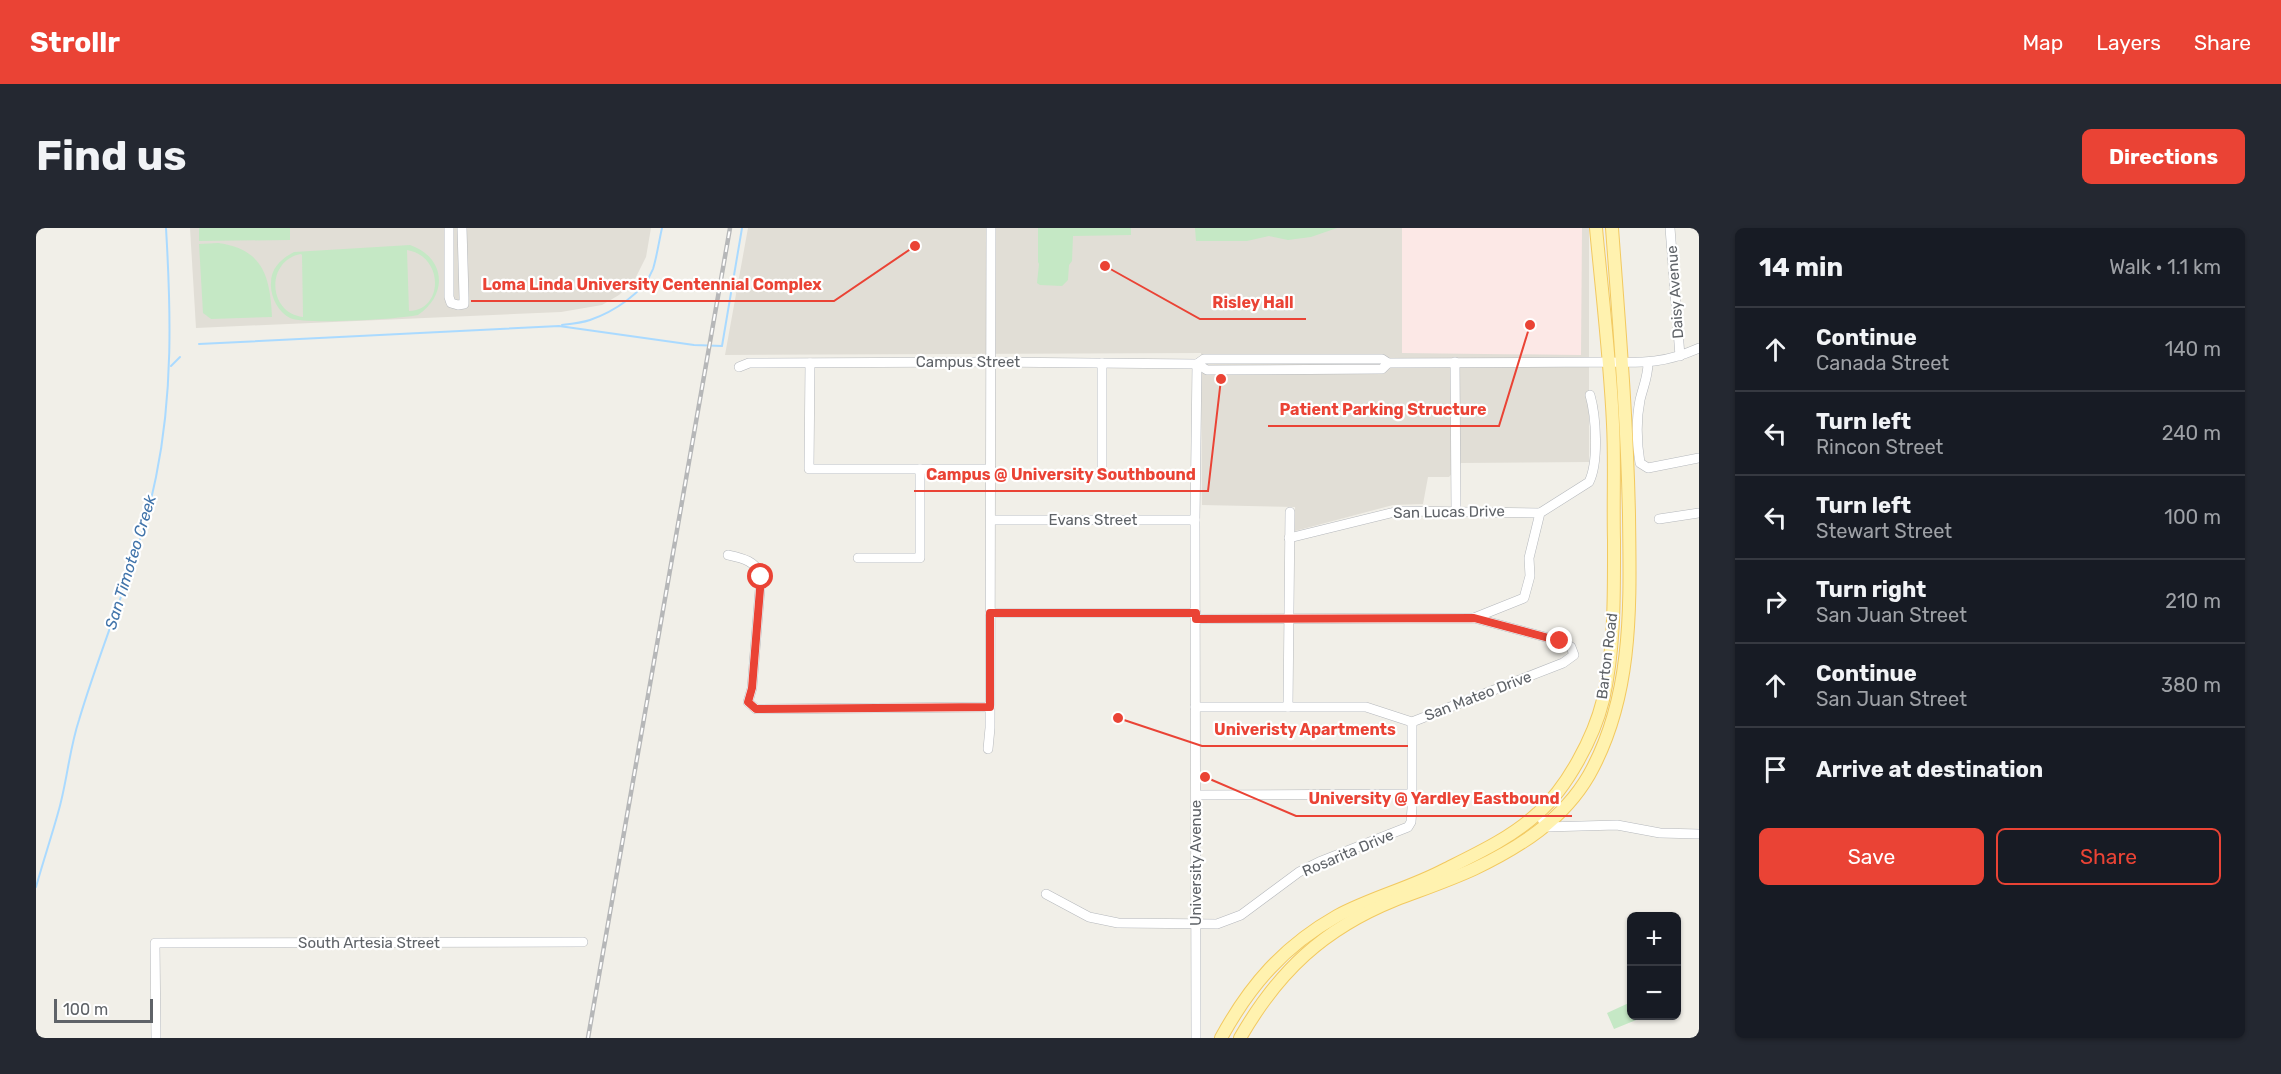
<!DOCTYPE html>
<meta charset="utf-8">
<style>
:root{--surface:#171b24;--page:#242831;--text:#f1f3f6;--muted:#9ea1a6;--line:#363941;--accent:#ea4335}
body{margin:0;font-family:Rubik,sans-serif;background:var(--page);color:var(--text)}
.controls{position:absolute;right:18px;bottom:18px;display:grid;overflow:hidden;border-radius:9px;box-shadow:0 2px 4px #0004}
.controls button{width:54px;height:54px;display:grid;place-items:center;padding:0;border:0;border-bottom:2px solid var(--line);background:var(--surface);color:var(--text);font:30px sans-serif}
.scale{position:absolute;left:18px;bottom:15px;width:99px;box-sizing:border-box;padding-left:6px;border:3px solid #5f6368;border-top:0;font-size:16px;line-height:21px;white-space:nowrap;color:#5f6368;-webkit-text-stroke:4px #fff;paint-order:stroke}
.stop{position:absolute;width:18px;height:18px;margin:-14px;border:4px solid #ea4335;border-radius:50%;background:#fff}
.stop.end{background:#ea4335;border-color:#fff;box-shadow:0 2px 6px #0008}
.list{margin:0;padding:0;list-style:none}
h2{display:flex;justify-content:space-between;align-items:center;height:78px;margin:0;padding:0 24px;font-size:26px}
h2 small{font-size:20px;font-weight:400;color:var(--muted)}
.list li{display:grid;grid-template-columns:39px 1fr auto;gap:18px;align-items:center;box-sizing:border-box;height:84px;padding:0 24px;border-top:2px solid var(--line)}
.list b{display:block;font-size:22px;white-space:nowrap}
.list p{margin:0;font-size:20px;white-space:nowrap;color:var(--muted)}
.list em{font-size:20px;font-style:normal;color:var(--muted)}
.actions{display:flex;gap:12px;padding:18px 24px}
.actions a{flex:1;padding:14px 0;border:2px solid var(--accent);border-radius:9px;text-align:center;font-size:21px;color:var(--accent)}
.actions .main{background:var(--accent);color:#fff}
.icon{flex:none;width:33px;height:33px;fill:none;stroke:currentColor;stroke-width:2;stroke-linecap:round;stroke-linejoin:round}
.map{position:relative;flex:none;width:1663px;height:810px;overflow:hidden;border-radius:9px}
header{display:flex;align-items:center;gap:36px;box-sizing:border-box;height:84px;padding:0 30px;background:var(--accent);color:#fff}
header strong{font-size:28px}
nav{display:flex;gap:33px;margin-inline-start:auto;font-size:21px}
.intro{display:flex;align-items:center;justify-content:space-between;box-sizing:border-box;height:144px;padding:0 36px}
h1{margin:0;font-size:42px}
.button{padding:15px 27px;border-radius:9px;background:var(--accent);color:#fff;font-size:21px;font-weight:700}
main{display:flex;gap:36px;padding:0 36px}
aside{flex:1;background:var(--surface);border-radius:9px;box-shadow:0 2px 4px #0004}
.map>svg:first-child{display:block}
.education{fill:#e1ded6}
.medical{fill:#fce8e6}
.green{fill:#c5e8c5;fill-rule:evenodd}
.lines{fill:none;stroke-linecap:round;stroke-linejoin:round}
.stream{stroke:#aadaff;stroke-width:2}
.minor-casing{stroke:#b5b8bc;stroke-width:10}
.major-casing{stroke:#f2c960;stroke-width:14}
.minor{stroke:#fff;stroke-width:9}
.major{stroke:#fff2af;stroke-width:12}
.rail-casing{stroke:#b6b7b8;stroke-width:4.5}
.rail{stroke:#fff;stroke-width:2;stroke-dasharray:7;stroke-linecap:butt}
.route{stroke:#ea4335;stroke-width:8}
.labels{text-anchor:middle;stroke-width:4.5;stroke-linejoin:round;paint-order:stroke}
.street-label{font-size:15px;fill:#5f6368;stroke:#fff}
.water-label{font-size:16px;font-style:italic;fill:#4174aa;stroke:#fff}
.leader{fill:none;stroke:#ea4335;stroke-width:2}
.callout-dot{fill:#ea4335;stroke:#fff;stroke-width:2}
.callout-label{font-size:16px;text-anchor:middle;font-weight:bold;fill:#ea4335;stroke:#fff;stroke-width:4.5;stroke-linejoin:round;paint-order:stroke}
</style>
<header>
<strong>Strollr</strong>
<nav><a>Map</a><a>Layers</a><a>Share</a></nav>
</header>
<div class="intro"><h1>Find us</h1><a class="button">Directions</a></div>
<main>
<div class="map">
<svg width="1663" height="810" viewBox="0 0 1663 810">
<rect width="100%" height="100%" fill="#f1efe8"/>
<g class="education">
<polygon points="154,0 615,0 610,29 599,51 583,67 566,77 525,84 160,100"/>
<polygon points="712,0 1553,0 1553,234 1425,235 1413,249 1392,249 1387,276 1357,277 1259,303 1259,279 1166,277 1165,125 689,127"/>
</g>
<polygon class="medical" points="1366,0 1546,0 1545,127 1366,125"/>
<g class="green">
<polygon points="163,0 254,0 254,12 163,13"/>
<polygon points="1002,0 1095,0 1095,7 1037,8 1036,33 1033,37 1032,52 1026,58 1004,57 1001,55 1003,36 1002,34"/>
<polygon points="1159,0 1301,0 1275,9 1252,12 1233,8 1211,13 1160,13"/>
<path d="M 182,15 C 227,21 234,48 236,89 L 175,91 L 167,85 L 163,16 Z"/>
<path d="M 374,17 C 409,29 413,66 382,87 C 365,91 268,97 254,90 C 242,84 234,68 235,55 C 235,40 245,31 258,24 ZM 371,22 C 408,28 408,82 373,83 ZM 265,26 L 266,27 L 267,89 C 231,85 230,32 265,26 Z"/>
<polygon points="1595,774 1596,788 1610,788 1578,801 1571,785"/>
</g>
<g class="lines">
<g class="stream">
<path d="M 526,97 C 535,96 545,95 554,92 C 577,84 608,65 617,41 C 621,28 623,13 626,0"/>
<polyline points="163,116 523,98 658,117 686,118 706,0"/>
<polyline points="135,138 144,129"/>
<path d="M 0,659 C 7,634 15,610 22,585 C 31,555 33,522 43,492 C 67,411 103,332 120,249 C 137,166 135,84 130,0"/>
</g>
<defs>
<g id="minor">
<polyline points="413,0 413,69 415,75 422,77 428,76 428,69 426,0"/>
<polyline points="1634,0 1644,128"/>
<polyline points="1419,134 1420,283"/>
<polyline points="774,135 773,241 955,241"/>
<path d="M 1612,135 C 1612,149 1607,159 1604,172 C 1600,192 1601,216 1604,235 L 1612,240 L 1663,230"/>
<polyline points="1161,136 1171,142 1346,141 1352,135"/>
<path d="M 703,139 L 713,135 L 956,134 L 1161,136 L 1168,131 L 1346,131 L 1352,135 L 1573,134 C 1609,135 1629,135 1663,120"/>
<polyline points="1066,240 1066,135"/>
<polyline points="1623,291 1663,285"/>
<polyline points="955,292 1159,292"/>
<polyline points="1253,310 1363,283 1504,285"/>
<path d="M 692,327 C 706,330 721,333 725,349 L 716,460 L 712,474 L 720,481 L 954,479"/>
<polyline points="822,330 884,330 884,241"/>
<polyline points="954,385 1160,385"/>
<path d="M 1438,390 L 1488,370 L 1494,348 L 1493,330 L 1504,285 L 1553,254 C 1563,234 1560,188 1554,167"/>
<polyline points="1159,479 1330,479 1376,494 1527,435 1538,427 1535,419 1524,413 1438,390 1160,391"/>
<polyline points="1252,479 1254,284"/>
<polyline points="952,521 954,500 955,0"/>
<polyline points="1160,567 1376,566"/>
<polyline points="1503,585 1510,599 1581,597 1624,605 1663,606"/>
<polyline points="1010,666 1053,689 1082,695 1181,696 1205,687 1263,644 1283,634 1372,599 1375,594 1376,580 1376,494"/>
<polyline points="120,810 119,715 547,714"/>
<polyline points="1160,810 1159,292 1161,136"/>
</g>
<g id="major">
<path d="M 1185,810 C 1214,757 1248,718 1301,688 C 1334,670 1374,660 1408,642 C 1440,626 1475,610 1502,585 C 1531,560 1558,509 1567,472 C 1579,420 1578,365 1578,312 C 1577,273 1579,234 1577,196 C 1574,130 1566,65 1560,0"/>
<path d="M 1204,810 C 1242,744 1287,701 1359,672 C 1385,662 1412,653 1438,641 C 1484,619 1527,592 1553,547 C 1598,467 1594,376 1593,287 C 1591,191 1583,95 1576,0"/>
</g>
</defs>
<use href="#minor" class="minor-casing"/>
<use href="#major" class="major-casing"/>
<use href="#minor" class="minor"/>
<use href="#major" class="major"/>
<defs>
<polyline id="rail" points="552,810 694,0"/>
</defs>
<use href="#rail" class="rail-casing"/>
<use href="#rail" class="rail"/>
</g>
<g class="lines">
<polyline class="route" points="725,349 716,460 712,474 720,481 954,479 954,385 1160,385 1160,391 1438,390 1524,413"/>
</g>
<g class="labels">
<g class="street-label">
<text transform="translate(1639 64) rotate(-94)" y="5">Daisy Avenue</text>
<text x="932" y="139">Campus Street</text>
<text transform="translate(1413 284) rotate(-1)" y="5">San Lucas Drive</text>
<text x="1057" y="297">Evans Street</text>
<text transform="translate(1571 428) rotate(-83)" y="5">Barton Road</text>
<text transform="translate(1442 468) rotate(-21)" y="5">San Mateo Drive</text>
<text transform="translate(1312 625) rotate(-23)" y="5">Rosarita Drive</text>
<text transform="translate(1160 635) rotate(-90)" y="5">University Avenue</text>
<text x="333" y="720">South Artesia Street</text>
</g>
<g class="water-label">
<text transform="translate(94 334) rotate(-73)" y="6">San Timoteo Creek</text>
</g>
</g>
<path class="leader" d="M879 18L798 73H435M1069 38L1164 91H1270M1494 97L1463 198H1232M1185 151L1172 263H878M1082 490L1166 518H1372M1169 549L1260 588H1536"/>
<g class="callout-dot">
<circle cx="879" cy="18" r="6"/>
<circle cx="1069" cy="38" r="6"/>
<circle cx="1494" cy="97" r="6"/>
<circle cx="1185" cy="151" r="6"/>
<circle cx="1082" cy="490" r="6"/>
<circle cx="1169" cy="549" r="6"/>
</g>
<g class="callout-label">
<text x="616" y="62">Loma Linda University Centennial Complex</text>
<text x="1217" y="80">Risley Hall</text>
<text x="1347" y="187">Patient Parking Structure</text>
<text x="1025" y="252">Campus @ University Southbound</text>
<text x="1269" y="507">Univeristy Apartments</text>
<text x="1398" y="576">University @ Yardley Eastbound</text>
</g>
</svg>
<div class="controls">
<button>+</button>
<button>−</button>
</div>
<div class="scale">100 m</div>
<div class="stop" style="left:725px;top:349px"></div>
<div class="stop end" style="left:1524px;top:413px"></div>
</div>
<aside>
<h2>14 min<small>Walk · 1.1 km</small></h2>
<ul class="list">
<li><svg class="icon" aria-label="ahead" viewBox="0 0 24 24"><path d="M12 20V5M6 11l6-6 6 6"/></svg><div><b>Continue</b><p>Canada Street</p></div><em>140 m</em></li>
<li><svg class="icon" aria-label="left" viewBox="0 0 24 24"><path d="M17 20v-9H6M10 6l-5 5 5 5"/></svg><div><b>Turn left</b><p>Rincon Street</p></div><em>240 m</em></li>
<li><svg class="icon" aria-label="left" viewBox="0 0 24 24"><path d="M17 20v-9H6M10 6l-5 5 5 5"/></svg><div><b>Turn left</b><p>Stewart Street</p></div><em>100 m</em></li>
<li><svg class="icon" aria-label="right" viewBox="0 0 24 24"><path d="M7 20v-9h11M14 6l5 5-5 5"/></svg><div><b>Turn right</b><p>San Juan Street</p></div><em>210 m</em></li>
<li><svg class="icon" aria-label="ahead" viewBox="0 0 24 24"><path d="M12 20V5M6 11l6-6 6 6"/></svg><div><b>Continue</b><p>San Juan Street</p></div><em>380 m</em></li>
<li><svg class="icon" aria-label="arrive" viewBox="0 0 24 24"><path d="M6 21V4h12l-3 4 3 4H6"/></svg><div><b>Arrive at destination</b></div></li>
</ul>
<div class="actions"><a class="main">Save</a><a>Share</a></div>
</aside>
</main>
